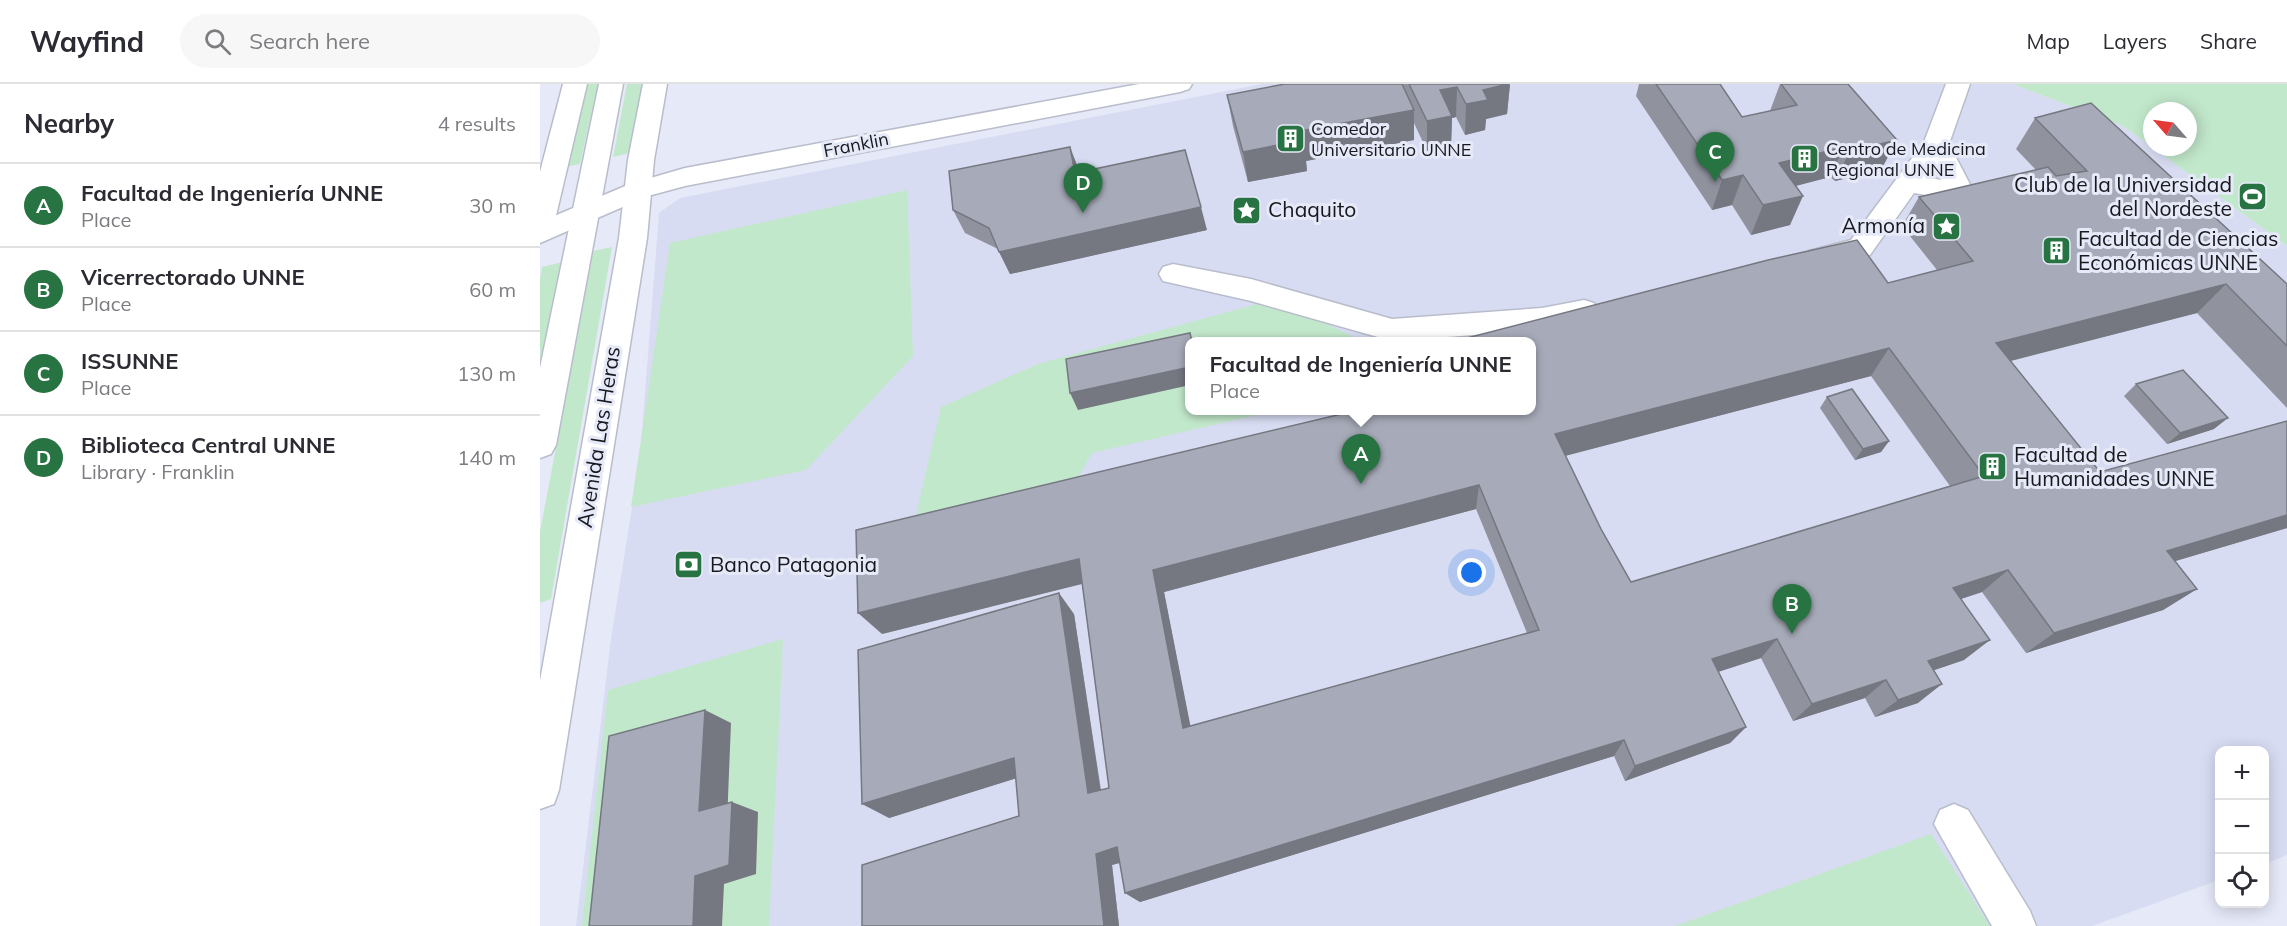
<!DOCTYPE html>
<meta charset="utf-8">
<style>
:root{--surface:#fff;--page:#f7f7f7;--text:#2b2b33;--muted:#7c7c81;--line:#e1e1e2;--accent:#277342}
body{margin:0;font-family:Mulish,sans-serif;background:var(--page);color:var(--text)}
.controls{position:absolute;right:18px;bottom:18px;display:grid;overflow:hidden;border-radius:12px;box-shadow:0 3px 15px #0003}
.controls button{width:54px;height:54px;display:grid;place-items:center;padding:0;border:0;border-bottom:2px solid var(--line);background:var(--surface);color:var(--text);font:30px sans-serif}
.compass{position:absolute;left:1603px;top:18px;width:54px;height:54px;border-radius:50%;background:var(--surface);box-shadow:0 3px 15px #0003;rotate:298deg}
.you{position:absolute;left:932px;top:489px;width:21px;height:21px;margin:-15px;border:4px solid #fff;border-radius:50%;background:#1a73e8;box-shadow:0 0 0 9px #1a73e833}
.badge{display:grid;place-items:center;width:39px;height:39px;border-radius:50%;background:var(--accent);color:#fff;font-size:20px;font-weight:700}
.pin{position:absolute;translate:-50% -50px;filter:drop-shadow(0 2px 3px #0008)}
.pin::after{content:'';position:absolute;top:32px;width:21px;height:18px;background:inherit;clip-path:polygon(0 0,100% 0,50% 100%)}
.popup{position:absolute;left:645px;top:253px;width:351px;height:78px;box-sizing:border-box;display:grid;place-content:center;border-radius:12px;background:var(--surface);filter:drop-shadow(0 2px 4px #0005);font-size:20px;white-space:nowrap;color:var(--muted)}
.popup b{font-size:22px;color:var(--text)}
.popup::after{content:'';position:absolute;left:50%;top:100%;margin-left:-12px;border:12px solid transparent;border-top-color:var(--surface)}
.list{margin:0;padding:0;list-style:none}
h2{display:flex;justify-content:space-between;align-items:center;height:78px;margin:0;padding:0 24px;font-size:26px}
h2 small{font-size:20px;font-weight:400;color:var(--muted)}
.list li{display:grid;grid-template-columns:39px 1fr auto;gap:18px;align-items:center;box-sizing:border-box;height:84px;padding:0 24px;border-top:2px solid var(--line)}
.list b{display:block;font-size:22px;white-space:nowrap}
.list p{margin:0;font-size:20px;white-space:nowrap;color:var(--muted)}
.list em{font-size:20px;font-style:normal;color:var(--muted)}
.icon{flex:none;width:33px;height:33px;fill:none;stroke:currentColor;stroke-width:2;stroke-linecap:round;stroke-linejoin:round}
.map{position:relative;flex:none;width:1747px;height:842px;overflow:hidden}
header{display:flex;align-items:center;gap:36px;box-sizing:border-box;height:84px;padding:0 30px;background:var(--surface);border-bottom:2px solid var(--line)}
header strong{font-size:28px}
nav{display:flex;gap:33px;margin-inline-start:auto;font-size:21px}
.search{width:420px;height:54px;background:var(--page);display:flex;align-items:center;gap:15px;box-sizing:border-box;padding:0 21px;border-radius:33px;color:var(--muted);font-size:22px}
main{display:flex}
aside{flex:1;background:var(--surface)}
.map>svg:first-child{display:block}
.built{fill:#d7dcf2;fill-rule:evenodd}
.green{fill:#c2e8cb;fill-rule:evenodd}
.lines{fill:none;stroke-linecap:round;stroke-linejoin:round}
.minor-casing{stroke:#b9bdcb;stroke-width:3}
.major-casing{stroke:#b9bdcb;stroke-width:3}
.minor{fill:#fff;fill-rule:evenodd}
.major{fill:#fff;fill-rule:evenodd}
.wall{fill:#90929e;fill-rule:evenodd}
.shaded-wall{fill:#757781}
.building{fill:#a7aab8;stroke:#757781;stroke-width:1.5;fill-rule:evenodd}
.labels{text-anchor:middle;stroke-width:6;stroke-linejoin:round;paint-order:stroke}
.far-poi-label{font-size:18px;fill:#18191e;stroke:#e6e9f8;text-anchor:start}
.far-street-label{font-size:18px;fill:#18191e;stroke:#e6e9f8}
.poi-label{font-size:21px;fill:#18191e;stroke:#e6e9f8;text-anchor:start}
.street-label{font-size:21px;fill:#18191e;stroke:#e6e9f8}
</style>
<header>
<strong>Wayfind</strong>
<div class="search"><svg class="icon" aria-label="search" viewBox="0 0 24 24"><circle cx="10" cy="10" r="6"/><path d="M15 15l6 6"/></svg>Search here</div>
<nav><a>Map</a><a>Layers</a><a>Share</a></nav>
</header>
<main>
<aside>
<h2>Nearby<small>4 results</small></h2>
<ul class="list">
<li><span class="badge">A</span><div><b>Facultad de Ingeniería UNNE</b><p>Place</p></div><em>30 m</em></li>
<li><span class="badge">B</span><div><b>Vicerrectorado UNNE</b><p>Place</p></div><em>60 m</em></li>
<li><span class="badge">C</span><div><b>ISSUNNE</b><p>Place</p></div><em>130 m</em></li>
<li><span class="badge">D</span><div><b>Biblioteca Central UNNE</b><p>Library · Franklin</p></div><em>140 m</em></li>
</ul>
</aside>
<div class="map">
<svg width="1747" height="842" viewBox="0 0 1747 842">
<rect width="100%" height="100%" fill="#e6e9f8"/>
<path class="built" d="M 722,0 L 1472,0 L 1583,42 L 1747,162 L 1747,771 L 1725,780 L 1724,666 L 1680,666 L 1679,796 L 1552,842 L 36,842 L 71,555 L 100,374 L 119,129 L 140,114 ZM 650,258 L 992,258 L 992,326 L 650,326 Z"/>
<g class="green">
<polygon points="45,0 58,0 40,80 26,83"/>
<polygon points="87,0 102,0 90,69 73,73"/>
<path d="M 1472,0 L 1747,0 L 1747,162 L 1583,42 ZM 1612,27 L 1648,27 L 1648,63 L 1612,63 Z"/>
<polygon points="367,106 373,272 266,386 91,423 130,159"/>
<polygon points="72,163 11,515 0,519 0,448 53,167"/>
<polygon points="23,178 0,301 0,195 2,183"/>
<polygon points="735,215 822,257 650,258 650,326 734,327 552,369 523,419 370,457 401,323 498,280"/>
<polygon points="243,555 229,842 42,842 68,606"/>
<polygon points="1391,750 1450,842 1135,842"/>
</g>
<g class="lines">
<defs>
<g id="minor">
<polygon points="599,0 652,0 649,5 640,8 145,102 108,112 0,159 0,138 90,100 145,84"/>
<path d="M 1406,0 L 1430,0 L 1409,60 L 1434,108 L 1430,114 L 1421,117 L 1374,109 L 1330,171 L 1279,184 L 1269,181 L 1265,174 L 1269,167 L 1311,156 L 1384,58 ZM 1394,81 L 1401,96 L 1386,93 Z"/>
<polygon points="633,180 711,195 852,235 1002,224 1044,216 1054,219 1058,227 1054,235 1002,246 852,257 711,217 623,197 619,190 623,183"/>
<polygon points="1414,720 1428,726 1490,827 1496,842 1452,842 1394,740 1400,726"/>
</g>
<g id="major">
<polygon points="23,0 47,0 14,140 10,147 0,150 0,88"/>
<polygon points="59,0 83,0 16,361 11,370 0,374 0,284"/>
<polygon points="103,0 127,0 114,76 107,154 19,706 14,720 0,725 0,597 79,154 88,76"/>
</g>
</defs>
<use href="#minor" class="minor-casing"/>
<use href="#major" class="major-casing"/>
<use href="#minor" class="minor"/>
<use href="#major" class="major"/>
</g>
<g class="wall">
<polygon points="742,0 862,0 863,3 863,0 970,0 967,30 946,35 945,46 925,51 916,33 912,34 911,62 887,67 874,39 874,56 766,77 767,87 708,98 693,42 687,11 742,1"/>
<polygon points="1099,0 1180,0 1202,33 1230,27 1240,0 1308,0 1341,86 1295,97 1290,93 1256,102 1250,141 1211,151 1192,121 1172,126 1096,12"/>
<path d="M 1495,34 L 1747,200 L 1747,324 L 1657,229 L 1471,277 L 1560,388 L 1747,337 L 1747,444 L 1635,477 L 1657,505 L 1623,526 L 1486,569 L 1442,508 L 1421,515 L 1424,576 L 1394,586 L 1378,619 L 1335,633 L 1325,614 L 1253,637 L 1221,574 L 1178,588 L 1206,643 L 1190,659 L 1085,697 L 1074,672 L 600,818 L 585,809 L 580,779 L 572,781 L 579,842 L 322,842 L 479,732 L 476,694 L 349,734 L 534,530 L 561,706 L 569,704 L 542,500 L 342,550 L 992,327 L 992,258 L 919,258 L 919,256 L 1348,199 L 1397,186 L 1362,142 L 1379,113 L 1496,86 L 1476,65 ZM 1331,292 L 1410,402 L 1091,498 L 1061,445 L 1025,372 ZM 936,425 L 987,549 L 650,642 L 624,508 Z"/>
<polygon points="539,88 667,146 470,190 458,165 425,149 413,126"/>
<polygon points="1596,300 1674,345 1627,360 1584,312"/>
<polygon points="1287,313 1349,357 1341,368 1315,376 1280,324"/>
</g>
<g class="shaded-wall">
<polygon points="970,0 967,30 946,35 945,46 925,51 926,20 943,6"/>
<polygon points="917,3 916,33 912,34 911,62 887,67 887,37 900,6"/>
<polygon points="874,26 874,56 766,77 767,87 708,98 703,68 760,47"/>
<polygon points="1357,56 1341,86 1295,97 1310,67"/>
<polygon points="530,63 539,86 544,112 535,89"/>
<polygon points="1304,63 1290,93 1227,109 1239,79"/>
<polygon points="1203,91 1192,121 1172,126 1182,96"/>
<polygon points="1263,112 1250,141 1211,151 1223,121"/>
<polygon points="661,123 667,146 470,190 459,168"/>
<polygon points="1686,200 1657,229 1434,286 1456,259"/>
<polygon points="1349,264 1331,292 1009,376 1015,350"/>
<polygon points="650,283 650,301 538,326 530,309"/>
<polygon points="1688,334 1674,345 1627,360 1640,349"/>
<polygon points="1349,357 1341,368 1315,376 1323,365"/>
<polygon points="939,401 936,425 624,508 654,660 643,644 613,486"/>
<polygon points="1747,431 1747,444 1595,489 1627,467"/>
<polygon points="539,475 553,497 342,550 318,529"/>
<polygon points="1468,486 1442,508 1390,525 1413,504"/>
<polygon points="1657,505 1623,526 1486,569 1514,549"/>
<polygon points="519,509 534,530 563,723 548,709"/>
<polygon points="1237,555 1221,574 1159,594 1172,575"/>
<polygon points="1450,556 1424,576 1365,596 1388,577"/>
<polygon points="1346,596 1325,614 1253,637 1272,620"/>
<polygon points="1402,600 1378,619 1335,633 1358,616"/>
<polygon points="165,626 191,639 187,738 159,727"/>
<polygon points="1206,643 1190,659 1085,697 1095,682"/>
<polygon points="1084,656 1074,672 600,818 585,809"/>
<polygon points="474,674 493,689 349,734 322,720"/>
<polygon points="192,718 218,728 216,790 184,800 182,842 153,842 155,792"/>
<polygon points="577,763 592,775 572,781 579,842 564,842 556,770"/>
</g>
<g class="building">
<polygon points="745,0 862,0 874,26 760,47 763,56 703,68 687,11"/>
<polygon points="869,0 968,0 943,6 948,16 926,20 917,3 900,6 912,32 887,37"/>
<polygon points="1116,0 1180,0 1202,33 1257,21 1241,0 1308,0 1357,56 1310,67 1304,63 1239,79 1263,112 1223,121 1203,91 1182,96"/>
<path d="M 1551,19 L 1747,200 L 1747,262 L 1686,200 L 1456,259 L 1560,388 L 1747,337 L 1747,431 L 1627,467 L 1657,505 L 1514,549 L 1468,486 L 1413,504 L 1450,556 L 1388,577 L 1402,600 L 1358,616 L 1346,596 L 1272,620 L 1237,555 L 1172,575 L 1206,643 L 1095,682 L 1084,656 L 585,809 L 577,763 L 556,770 L 564,842 L 322,842 L 322,781 L 479,732 L 474,674 L 322,720 L 318,566 L 519,509 L 548,709 L 569,704 L 539,475 L 318,529 L 316,446 L 814,327 L 992,327 L 992,258 L 919,258 L 919,256 L 1228,176 L 1317,156 L 1348,199 L 1433,177 L 1379,113 L 1508,83 L 1516,92 L 1547,87 L 1495,34 ZM 1349,264 L 1444,392 L 1091,498 L 1061,445 L 1015,350 ZM 939,401 L 999,546 L 643,644 L 613,486 Z"/>
<polygon points="530,63 535,89 645,66 661,123 459,168 449,144 413,126 409,87"/>
<polygon points="650,249 652,258 650,258 650,283 530,309 526,275"/>
<polygon points="1643,286 1688,334 1640,349 1596,300"/>
<polygon points="1312,305 1349,357 1323,365 1287,313"/>
<polygon points="165,626 159,727 192,718 189,781 155,792 153,842 49,842 69,652"/>
</g>
<defs>
<symbol id="building-square" viewBox="-11 -11 22 22"><rect x="-9" y="-9" width="18" height="18" rx="4" fill="#277342" stroke="#e6e9f8"/><path d="M-4-6H4V6H1V3H-1V6H-4ZM-2.5-4.3h1.7v1.8h-1.7ZM.8-4.3h1.7v1.8H.8ZM-2.5-1h1.7V.8h-1.7ZM.8-1h1.7V.8H.8Z" fill="#fff"/></symbol>
<symbol id="stadium-square" viewBox="-11 -11 22 22"><rect x="-9" y="-9" width="18" height="18" rx="4" fill="#277342" stroke="#e6e9f8"/><path d="M0-5a6.5 5 0 1 0 0 10a6.5 5 0 1 0 0-10ZM-3.5-1.8h7v3.6h-7Z" fill="#fff"/></symbol>
<symbol id="sight-square" viewBox="-11 -11 22 22"><rect x="-9" y="-9" width="18" height="18" rx="4" fill="#277342" stroke="#e6e9f8"/><path d="M0-6L1.8-2.2L6-1.7L2.9 1.2L3.7 5.4L0 3.3L-3.7 5.4L-2.9 1.2L-6-1.7L-1.8-2.2Z" fill="#fff"/></symbol>
<symbol id="bank-square" viewBox="-11 -11 22 22"><rect x="-9" y="-9" width="18" height="18" rx="4" fill="#277342" stroke="#e6e9f8"/><path d="M-6-4H6V4H-6ZM0-2.3a2.3 2.3 0 1 0 0 4.6a2.3 2.3 0 1 0 0-4.6Z" fill="#fff"/></symbol>
</defs>
<g fill-rule="evenodd">
<use href="#building-square" x="734" y="38" width="33" height="33"/>
<use href="#building-square" x="1248" y="58" width="33" height="33"/>
<use href="#stadium-square" x="1696" y="96" width="33" height="33"/>
<use href="#sight-square" x="690" y="110" width="33" height="33"/>
<use href="#sight-square" x="1390" y="126" width="33" height="33"/>
<use href="#building-square" x="1500" y="150" width="33" height="33"/>
<use href="#building-square" x="1436" y="366" width="33" height="33"/>
<use href="#bank-square" x="132" y="464" width="33" height="33"/>
</g>
<g class="labels">
<g class="far-poi-label">
<text x="771" y="51">Comedor<tspan x="771" dy="21">Universitario UNNE</tspan></text>
<text x="1286" y="71">Centro de Medicina<tspan x="1286" dy="21">Regional UNNE</tspan></text>
</g>
<g class="far-street-label">
<text transform="translate(316 61) rotate(-11)" y="6">Franklin</text>
</g>
<g class="poi-label">
<text x="1692" y="108" text-anchor="end">Club de la Universidad<tspan x="1692" dy="24">del Nordeste</tspan></text>
<text x="728" y="133">Chaquito</text>
<text x="1385" y="149" text-anchor="end">Armonía</text>
<text x="1538" y="162">Facultad de Ciencias<tspan x="1538" dy="24">Económicas UNNE</tspan></text>
<text x="1474" y="378">Facultad de<tspan x="1474" dy="24">Humanidades UNNE</tspan></text>
<text x="170" y="488">Banco Patagonia</text>
</g>
<g class="street-label">
<text transform="translate(59 353) rotate(-81)" y="7">Avenida Las Heras</text>
</g>
</g>
</svg>
<div class="controls">
<button>+</button>
<button>−</button>
<button><svg class="icon" aria-label="locate" viewBox="0 0 24 24"><circle cx="12" cy="12" r="6"/><path d="M12 2v4M12 18v4M2 12h4M18 12h4"/></svg></button>
</div>
<svg class="compass" viewBox="-18 -18 36 36"><path d="M0-13l5 13h-10z" fill="#e53935"/><path d="M0 13l5-13h-10z" fill="#7c7c81"/></svg>
<div class="you"></div>
<div class="pin badge" style="left:821px;top:400px">A</div>
<div class="popup"><b>Facultad de Ingeniería UNNE</b>Place</div>
<div class="pin badge" style="left:1252px;top:550px">B</div>
<div class="pin badge" style="left:1175px;top:98px">C</div>
<div class="pin badge" style="left:543px;top:129px">D</div>
</div>
</main>
